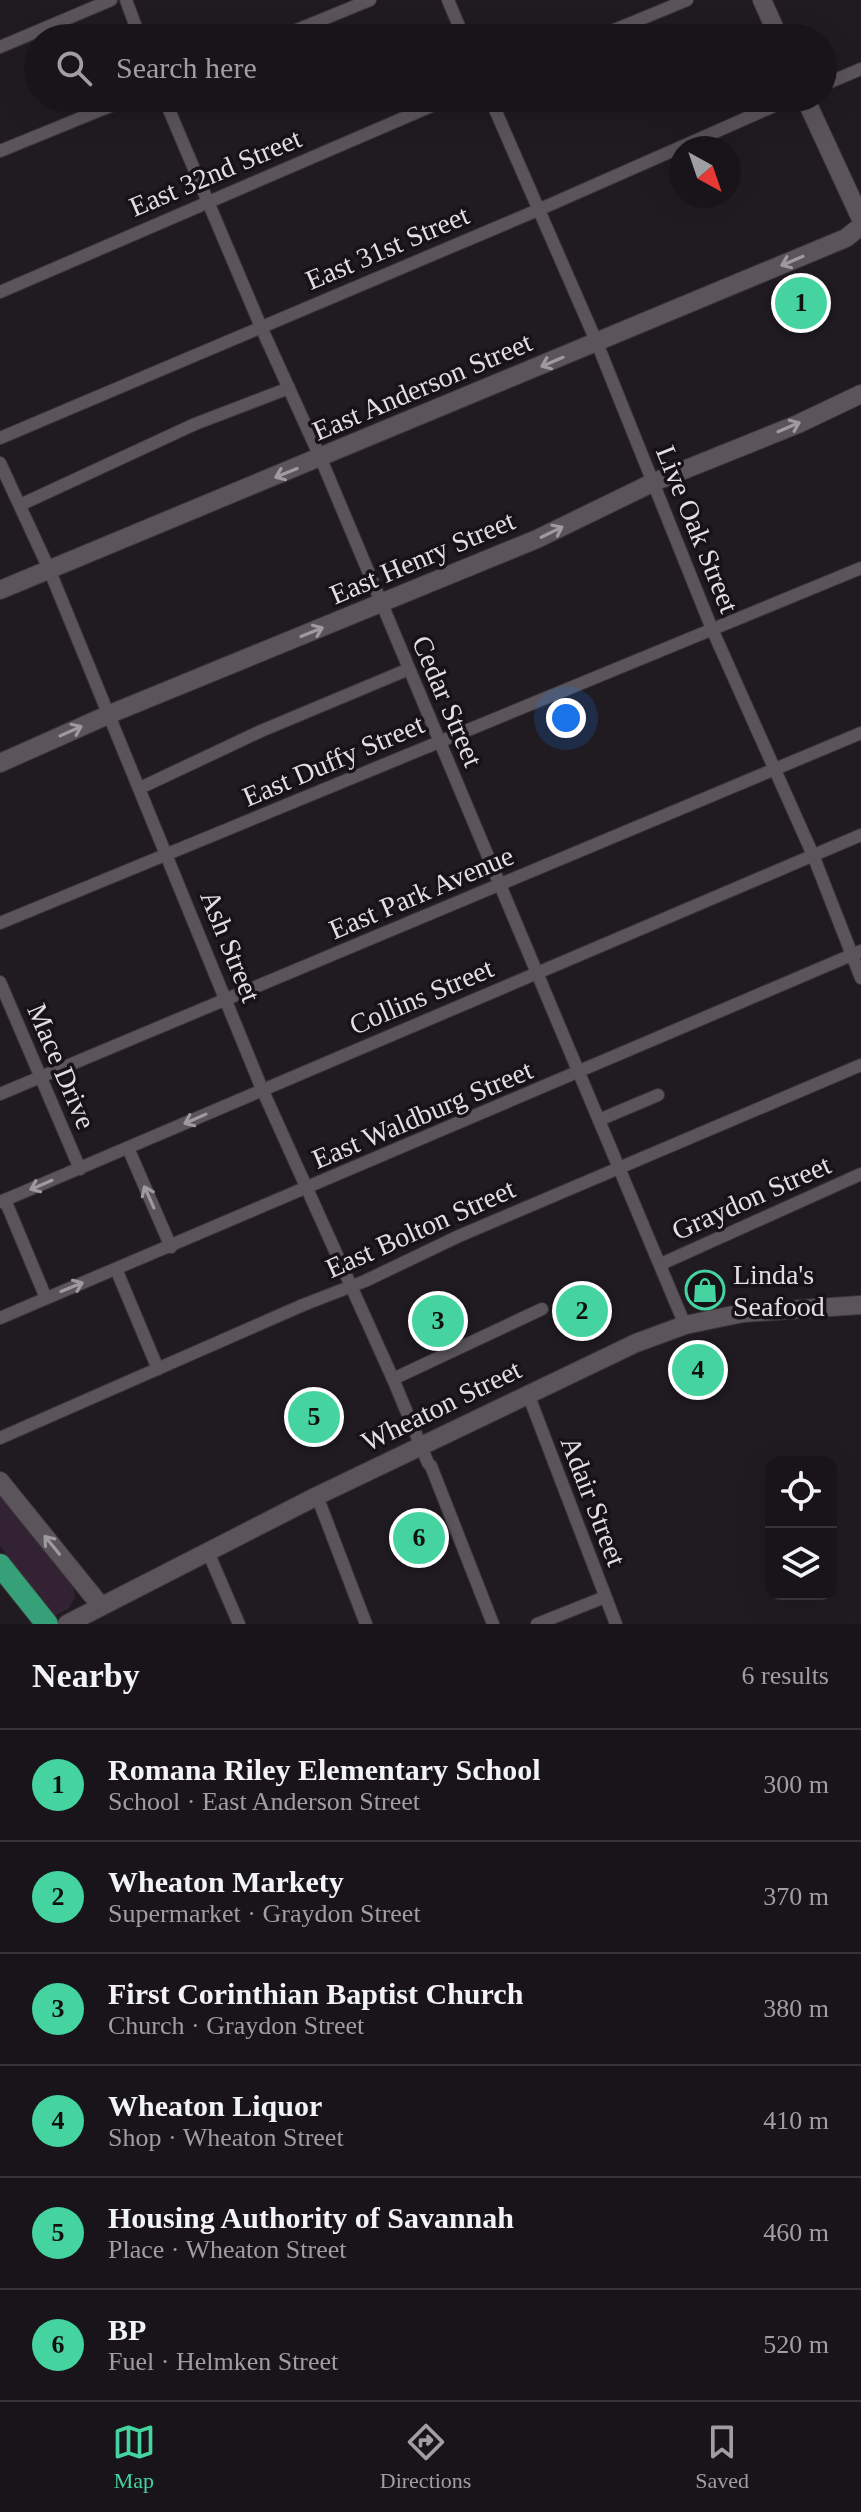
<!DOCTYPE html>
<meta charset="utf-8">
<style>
:root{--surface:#181419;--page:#211d22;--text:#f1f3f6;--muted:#9f9ea2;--line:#363338;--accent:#45d49f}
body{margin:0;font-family:Georgia,serif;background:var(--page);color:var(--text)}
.controls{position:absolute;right:24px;bottom:24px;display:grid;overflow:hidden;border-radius:16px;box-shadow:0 8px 32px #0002}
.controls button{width:72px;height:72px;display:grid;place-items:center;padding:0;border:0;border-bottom:2px solid var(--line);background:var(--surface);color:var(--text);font:40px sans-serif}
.compass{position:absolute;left:669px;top:136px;width:72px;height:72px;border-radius:50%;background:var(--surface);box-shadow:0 8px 32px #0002;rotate:140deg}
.you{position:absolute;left:566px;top:718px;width:28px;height:28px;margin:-20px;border:6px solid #fff;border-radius:50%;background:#1a73e8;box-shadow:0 0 0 12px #1a73e833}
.badge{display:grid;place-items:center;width:52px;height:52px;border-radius:50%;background:var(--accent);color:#111;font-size:26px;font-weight:700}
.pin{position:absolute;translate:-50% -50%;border:4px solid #fff;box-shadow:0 2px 8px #0006}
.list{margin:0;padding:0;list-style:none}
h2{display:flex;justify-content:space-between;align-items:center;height:104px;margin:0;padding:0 32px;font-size:34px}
h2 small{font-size:26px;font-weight:400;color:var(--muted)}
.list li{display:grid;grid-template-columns:52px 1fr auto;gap:24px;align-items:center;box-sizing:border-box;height:112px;padding:0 32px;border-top:2px solid var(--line)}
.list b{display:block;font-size:30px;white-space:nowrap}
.list p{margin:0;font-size:26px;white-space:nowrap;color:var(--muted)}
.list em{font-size:26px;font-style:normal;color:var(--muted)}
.icon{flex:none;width:44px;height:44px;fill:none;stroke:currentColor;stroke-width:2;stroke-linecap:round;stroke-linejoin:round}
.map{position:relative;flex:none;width:861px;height:1624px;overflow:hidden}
.search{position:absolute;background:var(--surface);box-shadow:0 8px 32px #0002;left:24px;right:24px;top:24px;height:88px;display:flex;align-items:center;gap:20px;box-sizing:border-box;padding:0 28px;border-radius:44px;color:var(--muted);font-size:30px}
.sheet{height:776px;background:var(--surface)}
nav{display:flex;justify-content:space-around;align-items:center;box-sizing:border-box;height:112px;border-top:2px solid var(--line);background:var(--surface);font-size:22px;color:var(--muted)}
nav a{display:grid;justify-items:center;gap:4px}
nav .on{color:var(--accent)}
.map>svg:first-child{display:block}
.green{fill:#332234}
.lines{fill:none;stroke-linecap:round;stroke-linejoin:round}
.minor-casing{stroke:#3a363a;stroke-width:14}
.secondary-casing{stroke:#3a363a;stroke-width:20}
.motorway-casing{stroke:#3a363a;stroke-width:24}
.minor{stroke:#5b555b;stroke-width:12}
.secondary{stroke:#5b555b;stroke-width:18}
.motorway{stroke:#36a078;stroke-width:22}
.oneway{stroke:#9e9a9e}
.labels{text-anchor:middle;stroke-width:7;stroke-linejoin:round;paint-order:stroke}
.street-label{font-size:28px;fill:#e2dee2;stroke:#171217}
.poi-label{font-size:28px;fill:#e2dee2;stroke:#171217;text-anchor:start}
</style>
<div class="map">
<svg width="861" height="1624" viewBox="0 0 861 1624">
<rect width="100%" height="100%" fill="#201b21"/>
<polygon class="green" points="0,1495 71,1581 76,1599 74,1599 68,1609 54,1616 27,1584 0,1546"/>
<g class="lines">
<defs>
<g id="minor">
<polyline points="126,0 140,38"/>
<polyline points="448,0 464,38"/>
<polyline points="277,38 370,0"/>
<polyline points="595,38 687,0"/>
<polyline points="0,47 111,0"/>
<polyline points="823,85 861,69"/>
<polyline points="164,98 261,327 321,459 685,1325"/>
<polyline points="490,98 597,343 712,629 813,855 861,978"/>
<polyline points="0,151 130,98"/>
<polyline points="0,292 450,98"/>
<polyline points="0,438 538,210 792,98"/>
<polyline points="0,463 49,569 262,1089 393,1379 428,1463 431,1466 493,1624"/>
<polyline points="20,505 195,424 289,388"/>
<polyline points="140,788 261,731 409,669"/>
<polyline points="0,923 861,568"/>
<polyline points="0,982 80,1169"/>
<polyline points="0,1094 861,733"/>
<polyline points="599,1120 658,1095"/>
<polyline points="128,1148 171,1247"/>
<polyline points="5,1200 46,1298"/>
<polyline points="0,1202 861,835"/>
<polyline points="661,1264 861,1174"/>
<polyline points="116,1269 158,1369"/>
<polyline points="0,1318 861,951"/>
<polyline points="393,1379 542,1309"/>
<polyline points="528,1394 616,1624"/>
<polyline points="0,1438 303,1305 365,1281 459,1236 861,1065"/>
<polyline points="317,1496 366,1624"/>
<polyline points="208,1552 239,1624"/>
<polyline points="537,1624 605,1597"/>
</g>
<g id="secondary">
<polyline points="762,0 779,38"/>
<polyline points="805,98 861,219"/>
<polyline points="0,590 846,238 861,226"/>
<polyline points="0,763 110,714 537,539 654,482 798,424 861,394"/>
<polyline points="0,1481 101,1606"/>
<polyline points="67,1624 317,1496 636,1343 685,1325 743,1313 861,1305"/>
</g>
<polyline id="motorway" points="0,1565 47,1624"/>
</defs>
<use href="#minor" class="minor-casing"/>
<use href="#secondary" class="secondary-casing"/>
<use href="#motorway" class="motorway-casing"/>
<use href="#minor" class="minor"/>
<use href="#secondary" class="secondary"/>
<use href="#motorway" class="motorway"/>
</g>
<defs><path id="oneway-shaft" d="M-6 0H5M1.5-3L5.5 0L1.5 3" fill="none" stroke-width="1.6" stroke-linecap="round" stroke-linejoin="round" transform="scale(2)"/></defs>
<g class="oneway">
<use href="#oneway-shaft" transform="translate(792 261) rotate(157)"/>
<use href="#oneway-shaft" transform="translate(552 362) rotate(157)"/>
<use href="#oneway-shaft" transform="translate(789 427) rotate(-23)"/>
<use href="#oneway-shaft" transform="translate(286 473) rotate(158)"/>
<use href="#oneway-shaft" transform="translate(552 532) rotate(-26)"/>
<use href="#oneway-shaft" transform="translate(312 632) rotate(-22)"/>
<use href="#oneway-shaft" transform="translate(71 731) rotate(-24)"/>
<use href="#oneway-shaft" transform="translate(195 1119) rotate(156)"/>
<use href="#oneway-shaft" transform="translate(41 1185) rotate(157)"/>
<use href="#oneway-shaft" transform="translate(149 1197) rotate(-114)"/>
<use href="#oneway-shaft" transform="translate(72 1287) rotate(-22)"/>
<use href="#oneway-shaft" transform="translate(52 1545) rotate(-129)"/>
</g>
<defs>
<symbol id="shop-ring" viewBox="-11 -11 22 22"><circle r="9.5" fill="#171217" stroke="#45d49f" stroke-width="1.5"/><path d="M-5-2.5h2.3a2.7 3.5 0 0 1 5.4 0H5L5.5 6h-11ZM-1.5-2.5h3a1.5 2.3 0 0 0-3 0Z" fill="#45d49f"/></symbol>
</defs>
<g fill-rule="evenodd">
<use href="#shop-ring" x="683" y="1268" width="44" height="44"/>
</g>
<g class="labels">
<g class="street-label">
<text transform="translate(215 172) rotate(-23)" y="10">East 32nd Street</text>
<text transform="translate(387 247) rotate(-23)" y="10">East 31st Street</text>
<text transform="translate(422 386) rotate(-23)" y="10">East Anderson Street</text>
<text transform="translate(698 529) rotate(68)" y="10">Live Oak Street</text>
<text transform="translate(422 557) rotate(-23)" y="10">East Henry Street</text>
<text transform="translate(448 701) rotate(67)" y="10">Cedar Street</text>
<text transform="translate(333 760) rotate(-23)" y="10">East Duffy Street</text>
<text transform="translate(421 892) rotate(-23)" y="10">East Park Avenue</text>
<text transform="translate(231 946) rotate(68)" y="10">Ash Street</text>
<text transform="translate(421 996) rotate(-23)" y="10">Collins Street</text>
<text transform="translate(62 1066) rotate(67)" y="10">Mace Drive</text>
<text transform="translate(422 1114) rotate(-23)" y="10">East Waldburg Street</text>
<text transform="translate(751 1197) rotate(-24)" y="10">Graydon Street</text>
<text transform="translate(420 1228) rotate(-24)" y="10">East Bolton Street</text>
<text transform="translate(441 1405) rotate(-26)" y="10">Wheaton Street</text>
<text transform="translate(594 1501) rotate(69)" y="10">Adair Street</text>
</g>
<g class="poi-label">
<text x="733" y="1284">Linda's<tspan x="733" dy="32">Seafood</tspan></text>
</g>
</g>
</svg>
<div class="controls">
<button><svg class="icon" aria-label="locate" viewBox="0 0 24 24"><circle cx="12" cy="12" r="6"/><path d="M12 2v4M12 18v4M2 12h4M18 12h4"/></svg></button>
<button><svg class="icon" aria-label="layers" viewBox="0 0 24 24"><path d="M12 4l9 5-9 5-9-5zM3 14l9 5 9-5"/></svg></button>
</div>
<svg class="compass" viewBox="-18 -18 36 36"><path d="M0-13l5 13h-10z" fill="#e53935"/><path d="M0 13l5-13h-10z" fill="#9f9ea2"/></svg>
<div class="you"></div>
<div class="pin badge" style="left:801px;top:303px">1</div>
<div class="pin badge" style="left:582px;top:1311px">2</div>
<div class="pin badge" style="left:438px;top:1321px">3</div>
<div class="pin badge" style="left:698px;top:1370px">4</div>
<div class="pin badge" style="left:314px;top:1417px">5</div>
<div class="pin badge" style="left:419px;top:1538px">6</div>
<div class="search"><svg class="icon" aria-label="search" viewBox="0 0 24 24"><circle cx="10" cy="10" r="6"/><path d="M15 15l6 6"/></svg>Search here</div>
</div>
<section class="sheet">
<h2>Nearby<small>6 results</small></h2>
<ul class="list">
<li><span class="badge">1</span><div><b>Romana Riley Elementary School</b><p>School · East Anderson Street</p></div><em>300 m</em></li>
<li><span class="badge">2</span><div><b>Wheaton Markety</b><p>Supermarket · Graydon Street</p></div><em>370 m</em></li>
<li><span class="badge">3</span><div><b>First Corinthian Baptist Church</b><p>Church · Graydon Street</p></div><em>380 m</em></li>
<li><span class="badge">4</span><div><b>Wheaton Liquor</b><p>Shop · Wheaton Street</p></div><em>410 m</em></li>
<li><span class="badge">5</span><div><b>Housing Authority of Savannah</b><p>Place · Wheaton Street</p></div><em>460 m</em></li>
<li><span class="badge">6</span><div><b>BP</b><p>Fuel · Helmken Street</p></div><em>520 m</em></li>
</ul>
</section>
<nav>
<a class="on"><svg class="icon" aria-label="map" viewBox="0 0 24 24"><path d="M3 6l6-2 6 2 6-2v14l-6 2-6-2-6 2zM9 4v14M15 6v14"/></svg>Map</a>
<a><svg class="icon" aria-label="directions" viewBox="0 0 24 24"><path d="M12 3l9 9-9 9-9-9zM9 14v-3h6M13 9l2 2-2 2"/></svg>Directions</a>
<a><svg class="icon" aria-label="saved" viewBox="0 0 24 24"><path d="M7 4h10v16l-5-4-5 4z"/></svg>Saved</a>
</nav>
